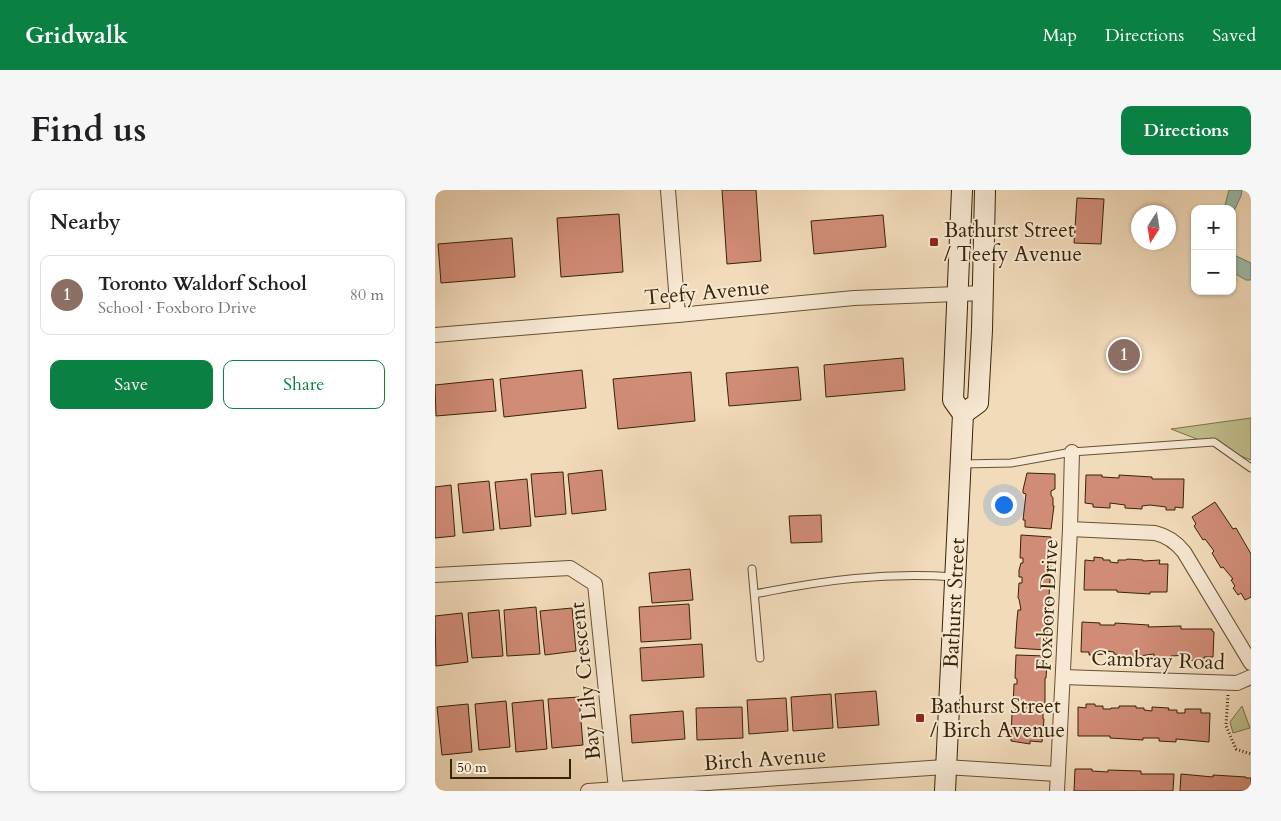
<!DOCTYPE html>
<meta charset="utf-8">
<style>
:root{--surface:#fff;--page:#f6f6f6;--text:#202124;--muted:#757577;--line:#e0e0e0;--accent:#0b8043}
body{margin:0;font-family:Cardo,serif;background:var(--page);color:var(--text)}
.controls{position:absolute;right:15px;top:15px;display:grid;overflow:hidden;border-radius:10px;box-shadow:0 1px 4px #0004}
.controls button{width:45px;height:45px;display:grid;place-items:center;padding:0;border:0;border-bottom:1px solid var(--line);background:var(--surface);color:var(--text);font:25px sans-serif}
.compass{position:absolute;left:696px;top:15px;width:45px;height:45px;border-radius:50%;background:var(--surface);box-shadow:0 1px 4px #0004;rotate:192deg}
.scale{position:absolute;left:15px;bottom:12px;width:121px;box-sizing:border-box;padding-left:5px;border:2px solid #372305;border-top:0;font-size:14px;line-height:18px;white-space:nowrap;color:#372305;-webkit-text-stroke:4px #f7e8d3;paint-order:stroke}
.you{position:absolute;left:568px;top:314px;width:18px;height:18px;margin:-12px;border:4px solid #fff;border-radius:50%;background:#1a73e8;box-shadow:0 0 0 8px #1a73e833}
.badge{display:grid;place-items:center;width:32px;height:32px;border-radius:50%;background:var(--accent);color:#fff;font-size:16px;font-weight:700}
.pin{position:absolute;translate:-50% -50%;border:2px solid #fff;box-shadow:0 1px 5px #0006}
.list{margin:0;padding:0;list-style:none}
h2{display:flex;justify-content:space-between;align-items:center;height:65px;margin:0;padding:0 20px;font-size:21px}
h2 small{font-size:16px;font-weight:400;color:var(--muted)}
.list li{display:grid;grid-template-columns:32px 1fr auto;gap:15px;align-items:center;box-sizing:border-box;height:80px;margin:0 10px 10px;padding:0 10px;border:1px solid var(--line);border-radius:10px}
.list b{display:block;font-size:19px;white-space:nowrap}
.list p{margin:0;font-size:16px;white-space:nowrap;color:var(--muted)}
.list em{font-size:16px;font-style:normal;color:var(--muted)}
.actions{display:flex;gap:10px;padding:15px 20px}
.actions a{flex:1;padding:11px 0;border:1px solid var(--accent);border-radius:10px;text-align:center;font-size:18px;color:var(--accent)}
.actions .main{background:var(--accent);color:#fff}
.map{position:relative;flex:none;width:816px;height:601px;overflow:hidden;border-radius:10px}
header{display:flex;align-items:center;gap:30px;box-sizing:border-box;height:70px;padding:0 25px;background:var(--accent);color:#fff}
header strong{font-size:24px}
nav{display:flex;gap:28px;margin-inline-start:auto;font-size:18px}
.intro{display:flex;align-items:center;justify-content:space-between;box-sizing:border-box;height:120px;padding:0 30px}
h1{margin:0;font-size:35px}
.button{padding:12px 22px;border-radius:10px;background:var(--accent);color:#fff;font-size:18px;font-weight:700}
main{display:flex;gap:30px;padding:0 30px}
aside{flex:1;background:var(--surface);border-radius:10px;box-shadow:0 1px 4px #0004}
.map>svg:first-child{display:block}
.green{fill:#c0be8c;stroke:#7c7048}
.water{fill:#9cbcaa;stroke:#747f68}
.building{fill:#d18c77;stroke:#372305}
.lines{fill:none;stroke-linecap:round;stroke-linejoin:round}
.lane-casing{stroke:#665132;stroke-width:9}
.street-casing{stroke:#665132;stroke-width:16}
.secondary-casing{stroke:#372305;stroke-width:22}
.path{stroke:#372305;stroke-width:3;stroke-dasharray:1 2.5;stroke-linecap:butt}
.lane{stroke:#f7e8d3;stroke-width:7}
.street{stroke:#f7e8d3;stroke-width:14}
.secondary{stroke:#f7e8d3;stroke-width:20}
.poi-dot{fill:#8f2418;stroke:#f7e8d3;stroke-width:2}
.labels{text-anchor:middle;stroke-width:4;stroke-linejoin:round;paint-order:stroke}
.poi-label{font-size:21px;fill:#372305;stroke:#f7e8d3;text-anchor:start}
.street-label{font-size:21px;fill:#372305;stroke:#f7e8d3}
</style>
<header>
<strong>Gridwalk</strong>
<nav><a>Map</a><a>Directions</a><a>Saved</a></nav>
</header>
<div class="intro"><h1>Find us</h1><a class="button">Directions</a></div>
<main>
<aside>
<h2>Nearby<small></small></h2>
<ul class="list">
<li><span class="badge" style="background:#8d6e63">1</span><div><b>Toronto Waldorf School</b><p>School · Foxboro Drive</p></div><em>80 m</em></li>
</ul>
<div class="actions"><a class="main">Save</a><a>Share</a></div>
</aside>
<div class="map">
<svg width="816" height="601" viewBox="0 0 816 601">
<rect width="100%" height="100%" fill="#f2dbbb"/>
<filter id="stains"><feTurbulence type="fractalNoise" baseFrequency=".004" numOctaves="4"/><feColorMatrix values="0 0 0 0 .2 0 0 0 0 .09 0 0 0 0 .02 0 0 0 .5 -.17"/></filter>
<radialGradient id="worn" r=".72"><stop offset=".6" stop-color="#630" stop-opacity="0"/><stop offset="1" stop-color="#630" stop-opacity=".3"/></radialGradient>
<g class="green">
<polygon points="816,228 816,270 736,239"/>
<polygon points="807,516 815,538 798,543 795,532"/>
</g>
<g class="water">
<polygon points="794,0 807,0 806,6 797,25 797,19 789,19"/>
<polygon points="797,64 816,73 816,90 811,90 797,82"/>
</g>
<g class="building">
<polygon points="287,0 321,0 326,71 292,74"/>
<polygon points="642,8 669,9 666,54 639,53"/>
<polygon points="184,24 188,82 126,87 122,28"/>
<polygon points="448,25 451,57 379,64 376,31"/>
<polygon points="77,48 80,87 6,93 3,54"/>
<polygon points="468,168 470,200 391,207 389,175"/>
<polygon points="363,177 366,210 294,216 291,183"/>
<polygon points="147,180 151,218 69,227 65,189"/>
<polygon points="256,182 260,231 183,239 178,189"/>
<polygon points="58,189 61,221 1,226 0,195"/>
<polygon points="167,280 171,320 137,324 133,284"/>
<polygon points="128,282 131,324 100,327 96,284"/>
<polygon points="592,283 620,284 620,299 616,301 616,305 618,308 618,316 619,316 616,339 590,337 590,330 588,330 591,304 588,303 588,300"/>
<polygon points="651,285 667,285 667,287 684,288 684,285 717,287 717,289 749,289 748,318 740,317 740,320 731,320 731,317 715,315 707,316 707,319 690,318 690,315 675,313 675,318 658,317 658,314 650,313"/>
<polygon points="92,289 96,336 65,339 60,292"/>
<polygon points="54,291 59,340 28,343 23,294"/>
<polygon points="16,295 20,346 0,348 0,297"/>
<polygon points="780,312 798,339 801,338 816,364 816,407 810,410 806,403 803,405 798,398 800,396 796,390 798,389 788,377 786,378 777,363 779,361 770,349 768,350 759,336 761,334 757,327"/>
<polygon points="386,325 387,352 356,353 354,326"/>
<polygon points="586,345 616,347 615,353 617,353 611,460 580,458 582,429 583,420 586,420 584,409 583,408 584,393 587,393 587,387 584,387 584,380 586,373 588,373 588,368 585,368"/>
<polygon points="659,367 668,368 668,370 675,370 675,372 683,373 683,370 691,370 692,369 708,370 708,371 725,370 724,374 733,374 732,402 715,402 715,404 682,402 682,400 649,400 650,370 659,371"/>
<polygon points="255,379 258,410 217,413 214,383"/>
<polygon points="254,414 256,449 206,452 204,417"/>
<polygon points="101,417 105,464 72,466 69,420"/>
<polygon points="137,418 141,461 110,465 105,421"/>
<polygon points="64,420 68,466 37,468 33,423"/>
<polygon points="27,423 33,472 1,476 0,426"/>
<polygon points="647,432 665,433 665,435 680,435 680,433 714,435 713,437 746,436 746,439 777,439 777,441 779,442 778,467 769,467 769,471 752,470 752,465 736,466 736,469 719,468 719,464 704,466 704,468 687,467 687,465 679,464 679,462 671,461 671,464 654,465 654,462 646,462"/>
<polygon points="267,454 269,487 207,491 205,458"/>
<polygon points="581,465 611,466 610,473 612,474 611,488 610,488 610,517 608,517 608,529 609,529 607,552 595,551 595,554 576,551 577,522 581,522 581,517 578,517 579,494 582,494 582,489 580,488"/>
<polygon points="441,501 444,535 403,538 400,504"/>
<polygon points="396,504 398,538 358,541 356,507"/>
<polygon points="144,507 148,555 117,558 113,509"/>
<polygon points="351,508 353,541 314,544 312,510"/>
<polygon points="108,510 112,559 81,562 77,513"/>
<polygon points="71,511 75,557 44,560 40,514"/>
<polygon points="33,514 37,562 7,565 2,517"/>
<polygon points="651,514 660,514 660,516 668,516 668,519 676,519 676,518 684,518 684,516 701,516 701,518 709,518 709,520 717,521 717,517 734,518 733,520 742,520 742,523 750,523 750,519 766,519 766,523 775,523 774,552 741,549 741,552 724,551 724,548 708,548 708,550 675,548 675,546 643,546 643,517 651,518"/>
<polygon points="307,517 308,548 262,550 261,518"/>
<polygon points="248,521 250,549 197,553 195,525"/>
<polygon points="640,579 657,579 657,581 673,582 673,580 706,581 706,584 739,584 738,601 639,601"/>
<polygon points="746,584 778,587 778,585 811,587 811,588 816,588 816,601 745,601"/>
</g>
<g class="lines">
<defs>
<g id="lane">
<polyline points="528,274 576,273 637,262 779,252 816,278"/>
<polyline points="317,379 325,468"/>
<path d="M 320,404 C 389,390 450,382 520,387"/>
</g>
<g id="street">
<polyline points="233,0 243,125"/>
<polyline points="0,145 243,125 419,108 548,103"/>
<path d="M 635,339 L 720,343 C 733,346 741,352 749,362 L 816,473"/>
<polyline points="0,385 135,378 160,394 181,599"/>
<polyline points="628,487 802,493 816,487"/>
<polyline points="153,601 510,577 622,584"/>
<polyline points="622,601 635,339 637,262"/>
</g>
<g id="secondary">
<polyline points="528,224 543,213 547,140 550,0"/>
<polyline points="510,601 528,224 518,210 527,0"/>
</g>
</defs>
<use href="#lane" class="lane-casing"/>
<use href="#street" class="street-casing"/>
<use href="#secondary" class="secondary-casing"/>
<polyline class="path" points="793,505 791,536 801,559 816,564"/>
<use href="#lane" class="lane"/>
<use href="#street" class="street"/>
<use href="#secondary" class="secondary"/>
</g>
<g class="poi-dot">
<rect x="494" y="47" width="10" height="10" rx="2.5"/>
<rect x="480" y="523" width="10" height="10" rx="2.5"/>
</g>
<g class="labels">
<g class="poi-label">
<text x="509" y="47">Bathurst Street<tspan x="509" dy="24">/ Teefy Avenue</tspan></text>
<text x="495" y="523">Bathurst Street<tspan x="495" dy="24">/ Birch Avenue</tspan></text>
</g>
<g class="street-label">
<text transform="translate(272 102) rotate(-5)" y="7">Teefy Avenue</text>
<text transform="translate(519 413) rotate(-87)" y="7">Bathurst Street</text>
<text transform="translate(612 415) rotate(-87)" y="7">Foxboro Drive</text>
<text transform="translate(723 470) rotate(2)" y="7">Cambray Road</text>
<text transform="translate(150 491) rotate(-96)" y="7">Bay Lily Crescent</text>
<text transform="translate(330 569) rotate(-4)" y="7">Birch Avenue</text>
</g>
</g>
<rect width="100%" height="100%" filter="url(#stains)"/>
<rect width="100%" height="100%" fill="url(#worn)"/>
</svg>
<div class="controls">
<button>+</button>
<button>−</button>
</div>
<svg class="compass" viewBox="-18 -18 36 36"><path d="M0-13l5 13h-10z" fill="#e53935"/><path d="M0 13l5-13h-10z" fill="#757577"/></svg>
<div class="scale">50 m</div>
<div class="you"></div>
<div class="pin badge" style="left:689px;top:165px;background:#8d6e63">1</div>
</div>
</main>
